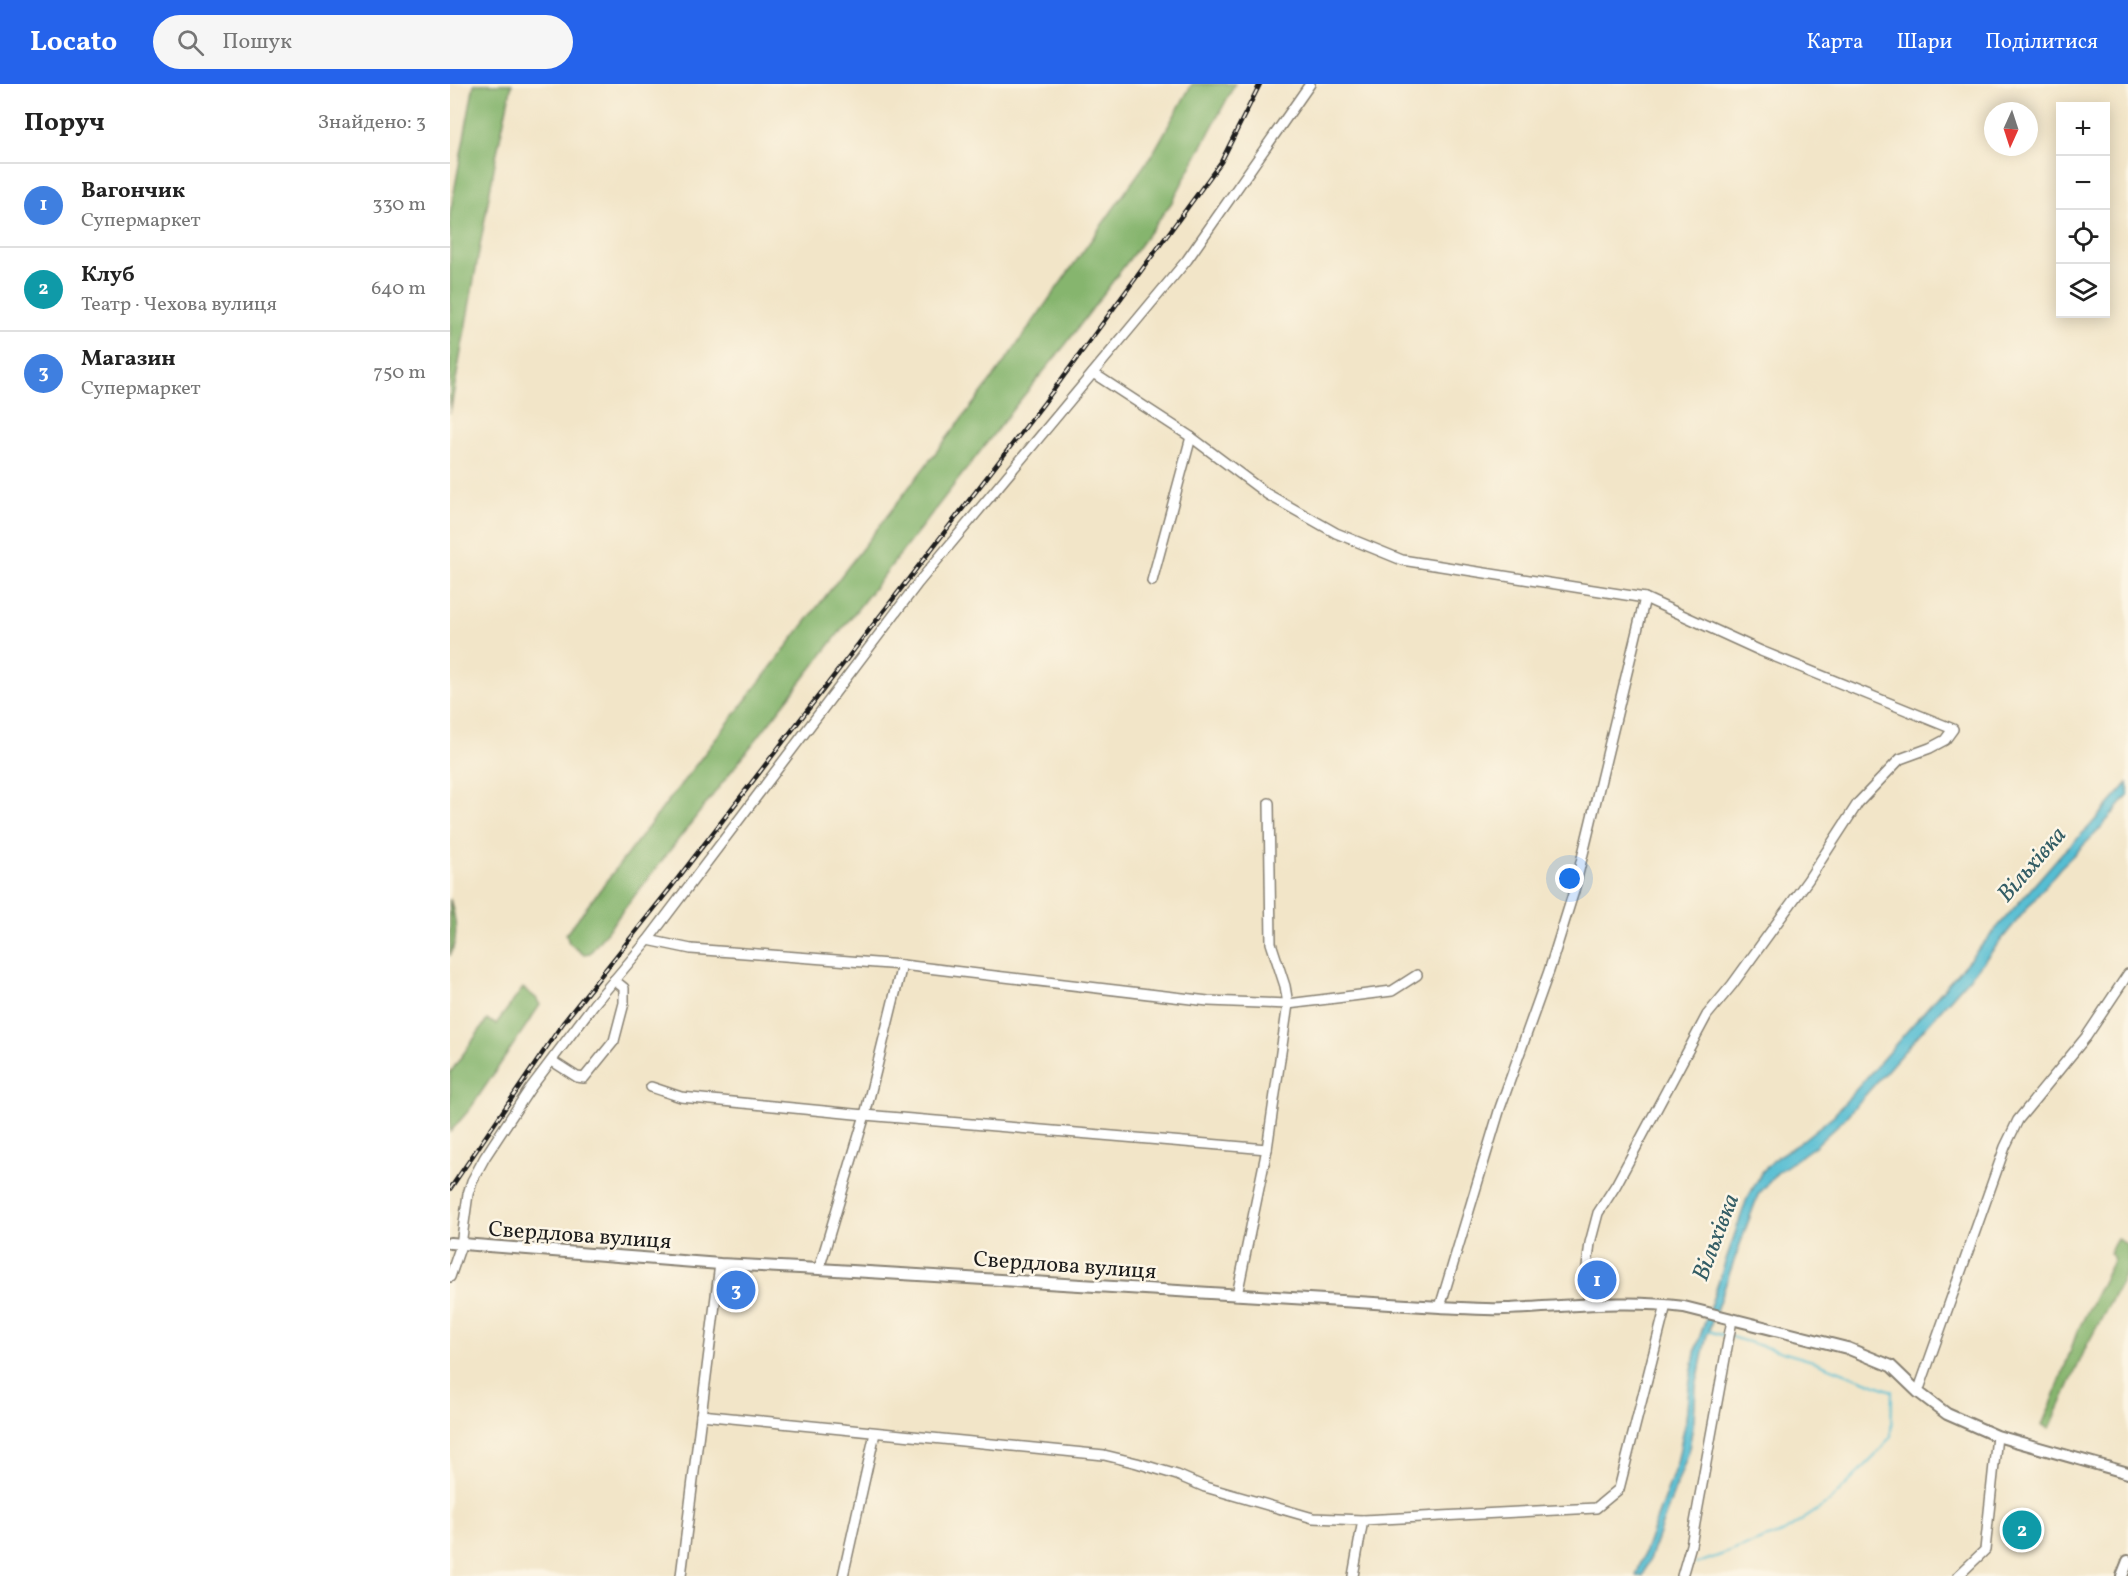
<!DOCTYPE html>
<html lang="uk">
<meta charset="utf-8">
<style>
:root{--surface:#fff;--page:#f6f6f6;--text:#222;--muted:#767676;--line:#e0e0e0;--accent:#2563eb}
body{margin:0;font-family:Vollkorn,serif;background:var(--page);color:var(--text)}
.controls{position:absolute;right:18px;top:18px;display:grid;overflow:hidden;border-radius:0px;box-shadow:0 3px 15px #0003}
.controls button{width:54px;height:54px;display:grid;place-items:center;padding:0;border:0;border-bottom:2px solid var(--line);background:var(--surface);color:var(--text);font:30px sans-serif}
.compass{position:absolute;left:1534px;top:18px;width:54px;height:54px;border-radius:50%;background:var(--surface);box-shadow:0 3px 15px #0003;rotate:183deg}
.you{position:absolute;left:1120px;top:795px;width:21px;height:21px;margin:-15px;border:4px solid #fff;border-radius:50%;background:#1a73e8;box-shadow:0 0 0 9px #1a73e833}
.badge{display:grid;place-items:center;width:39px;height:39px;border-radius:50%;background:var(--accent);color:#fff;font-size:20px;font-weight:700}
.pin{position:absolute;translate:-50% -50%;border:3px solid #fff;box-shadow:0 2px 6px #0006}
.list{margin:0;padding:0;list-style:none}
h2{display:flex;justify-content:space-between;align-items:center;height:78px;margin:0;padding:0 24px;font-size:26px}
h2 small{font-size:20px;font-weight:400;color:var(--muted)}
.list li{display:grid;grid-template-columns:39px 1fr auto;gap:18px;align-items:center;box-sizing:border-box;height:84px;padding:0 24px;border-top:2px solid var(--line)}
.list b{display:block;font-size:22px;white-space:nowrap}
.list p{margin:0;font-size:20px;white-space:nowrap;color:var(--muted)}
.list em{font-size:20px;font-style:normal;color:var(--muted)}
.icon{flex:none;width:33px;height:33px;fill:none;stroke:currentColor;stroke-width:2;stroke-linecap:round;stroke-linejoin:round}
.map{position:relative;flex:none;width:1678px;height:1492px;overflow:hidden}
header{display:flex;align-items:center;gap:36px;box-sizing:border-box;height:84px;padding:0 30px;background:var(--accent);color:#fff}
header strong{font-size:28px}
nav{display:flex;gap:33px;margin-inline-start:auto;font-size:21px}
.search{width:420px;height:54px;background:var(--page);display:flex;align-items:center;gap:15px;box-sizing:border-box;padding:0 21px;border-radius:33px;color:var(--muted);font-size:22px}
main{display:flex}
aside{flex:1;background:var(--surface)}
.map>svg:first-child{display:block}
.forest{fill:#86b56e;stroke:#516845;stroke-width:1.5}
.water{fill:#56bed3;stroke:#396d78;stroke-width:1.5}
.lines{fill:none;stroke-linecap:round;stroke-linejoin:round}
.stream{stroke:#56bed3;stroke-width:2}
.minor-casing{stroke:#878072;stroke-width:12}
.tertiary-casing{stroke:#878072;stroke-width:14}
.minor{stroke:#fff;stroke-width:9}
.tertiary{stroke:#fff;stroke-width:10}
.rail-casing{stroke:#1c1c1c;stroke-width:4.5}
.rail{stroke:#fcf5e5;stroke-width:2;stroke-dasharray:7;stroke-linecap:butt}
.labels{text-anchor:middle;stroke-width:5;stroke-linejoin:round;paint-order:stroke}
.street-label{font-size:22px;fill:#1c1c1c;stroke:#fcf5e5}
.water-label{font-size:24px;font-style:italic;fill:#335d65;stroke:#fcf5e5}
</style>
<header>
<strong>Locato</strong>
<div class="search"><svg class="icon" aria-label="search" viewBox="0 0 24 24"><circle cx="10" cy="10" r="6"/><path d="M15 15l6 6"/></svg>Пошук</div>
<nav><a>Карта</a><a>Шари</a><a>Поділитися</a></nav>
</header>
<main>
<aside>
<h2>Поруч<small>Знайдено: 3</small></h2>
<ul class="list">
<li><span class="badge" style="background:#3f7fe0">1</span><div><b>Вагончик</b><p>Супермаркет</p></div><em>330 m</em></li>
<li><span class="badge" style="background:#0f9aa8">2</span><div><b>Клуб</b><p>Театр · Чехова вулиця</p></div><em>640 m</em></li>
<li><span class="badge" style="background:#3f7fe0">3</span><div><b>Mагазин</b><p>Супермаркет</p></div><em>750 m</em></li>
</ul>
</aside>
<div class="map">
<svg width="1678" height="1492" viewBox="0 0 1678 1492">
<rect width="100%" height="100%" fill="#fcf5e5"/>
<filter id="ink" filterUnits="userSpaceOnUse"><feTurbulence type="fractalNoise" baseFrequency=".0167" numOctaves="2"/><feDisplacementMap in="SourceGraphic" scale="12" xChannelSelector="R" yChannelSelector="G"/><feConvolveMatrix kernelMatrix="1 2 1 2 8 2 1 2 1" color-interpolation-filters="sRGB"/></filter>
<filter id="wash" filterUnits="userSpaceOnUse"><feTurbulence type="fractalNoise" baseFrequency=".008" numOctaves="4" result="noise"/><feDisplacementMap in="SourceGraphic" scale="24" xChannelSelector="R" yChannelSelector="G"/><feGaussianBlur stdDeviation="1.35" result="paint"/><feColorMatrix in="noise" values="0 0 0 0 0 0 0 0 0 0 0 0 0 0 0 0 0 1.4 0 .05"/><feComposite in="paint" operator="in"/></filter>
<g filter="url(#wash)">
<rect width="100%" height="100%" fill="#f2e5c8"/>
<g class="forest">
<polygon points="24,0 62,0 46,73 0,329 0,130"/>
<polygon points="742,0 785,0 722,118 616,260 567,320 140,869 133,870 119,859 116,850 543,294 703,69"/>
<path d="M 0,815 C 6,836 9,852 0,872 Z"/>
<polygon points="73,904 86,914 90,921 20,1025 0,1048 0,989 37,936 46,940"/>
<polygon points="1667,1155 1678,1161 1678,1181 1672,1197 1637,1261 1600,1344 1592,1341 1604,1313 1627,1248 1664,1175 1659,1169"/>
</g>
<polygon class="water" points="1678,699 1678,712 1647,748 1610,784 1534,877 1393,1036 1365,1062 1327,1089 1308,1111 1256,1254 1246,1303 1244,1336 1238,1370 1195,1487 1193,1492 1186,1492 1227,1379 1236,1335 1239,1302 1246,1264 1296,1117 1312,1088 1328,1072 1348,1060 1384,1031 1612,769 1638,744"/>
<g class="lines">
<g class="stream">
<polyline points="1258,1247 1275,1252"/>
<polyline points="1246,1480 1334,1448 1378,1419 1425,1372 1441,1352 1442,1307 1366,1278 1281,1253"/>
</g>
</g>
</g>
<g filter="url(#ink)">
<g class="lines">
<defs>
<g id="minor">
<polyline points="643,289 741,353 817,410 886,449 952,476 1195,514 1311,567 1503,645 1495,656 1480,664 1450,675 1408,719 1358,796 1282,901 1257,931 1166,1101 1148,1129 1140,1159 1137,1183 1139,1220"/>
<polyline points="702,497 741,353"/>
<polyline points="198,856 241,865 452,881 758,917 838,920 942,907 967,891"/>
<polyline points="102,977 127,993 134,994 164,957 174,919 174,904 164,896"/>
<polyline points="201,1003 231,1013 415,1031 817,1065"/>
<polyline points="369,1185 415,1031 452,881"/>
<polyline points="0,1193 11,1161 18,1110 22,1097 35,1073 79,1006 144,920 198,856 468,499 737,176 860,0"/>
<polyline points="787,1211 817,1065 838,920 835,902 821,859 819,719"/>
<polyline points="990,1223 1050,1024 1099,887 1124,807 1195,514"/>
<polyline points="1468,1308 1555,1063 1568,1036 1636,953 1678,890"/>
<polyline points="251,1331 654,1371 687,1379 727,1391 755,1403 863,1434 913,1436 1146,1424 1169,1405 1216,1221"/>
<polyline points="231,1492 270,1180"/>
<polyline points="393,1492 425,1349"/>
<polyline points="903,1492 913,1436"/>
<polyline points="1232,1492 1241,1461 1282,1236"/>
<polyline points="1508,1492 1535,1466 1547,1352"/>
</g>
<g id="tertiary">
<path d="M 0,1159 L 270,1180 L 369,1185 L 990,1223 C 1011,1224 1033,1226 1054,1225 C 1114,1223 1174,1215 1234,1223 L 1397,1264 L 1441,1282 L 1468,1308 L 1497,1330 L 1547,1352 L 1678,1389"/>
<polyline points="1672,1492 1678,1477"/>
</g>
</defs>
<use href="#minor" class="minor-casing"/>
<use href="#tertiary" class="tertiary-casing"/>
<use href="#minor" class="minor"/>
<use href="#tertiary" class="tertiary"/>
<defs>
<polyline id="rail" points="0,1105 113,939 222,802 594,319 771,78 810,0"/>
</defs>
<use href="#rail" class="rail-casing"/>
<use href="#rail" class="rail"/>
</g>
</g>
<g class="labels">
<g class="street-label">
<text transform="translate(130 1150) rotate(4)" y="8">Свердлова вулиця</text>
<text transform="translate(615 1180) rotate(4)" y="8">Свердлова вулиця</text>
</g>
<g class="water-label">
<text transform="translate(1581 780) rotate(-49)" y="8">Вільхівка</text>
<text transform="translate(1265 1153) rotate(-69)" y="8">Вільхівка</text>
</g>
</g>
</svg>
<div class="controls">
<button>+</button>
<button>−</button>
<button><svg class="icon" aria-label="locate" viewBox="0 0 24 24"><circle cx="12" cy="12" r="6"/><path d="M12 2v4M12 18v4M2 12h4M18 12h4"/></svg></button>
<button><svg class="icon" aria-label="layers" viewBox="0 0 24 24"><path d="M12 4l9 5-9 5-9-5zM3 14l9 5 9-5"/></svg></button>
</div>
<svg class="compass" viewBox="-18 -18 36 36"><path d="M0-13l5 13h-10z" fill="#e53935"/><path d="M0 13l5-13h-10z" fill="#767676"/></svg>
<div class="you"></div>
<div class="pin badge" style="left:1147px;top:1196px;background:#3f7fe0">1</div>
<div class="pin badge" style="left:1572px;top:1446px;background:#0f9aa8">2</div>
<div class="pin badge" style="left:286px;top:1206px;background:#3f7fe0">3</div>
</div>
</main>
